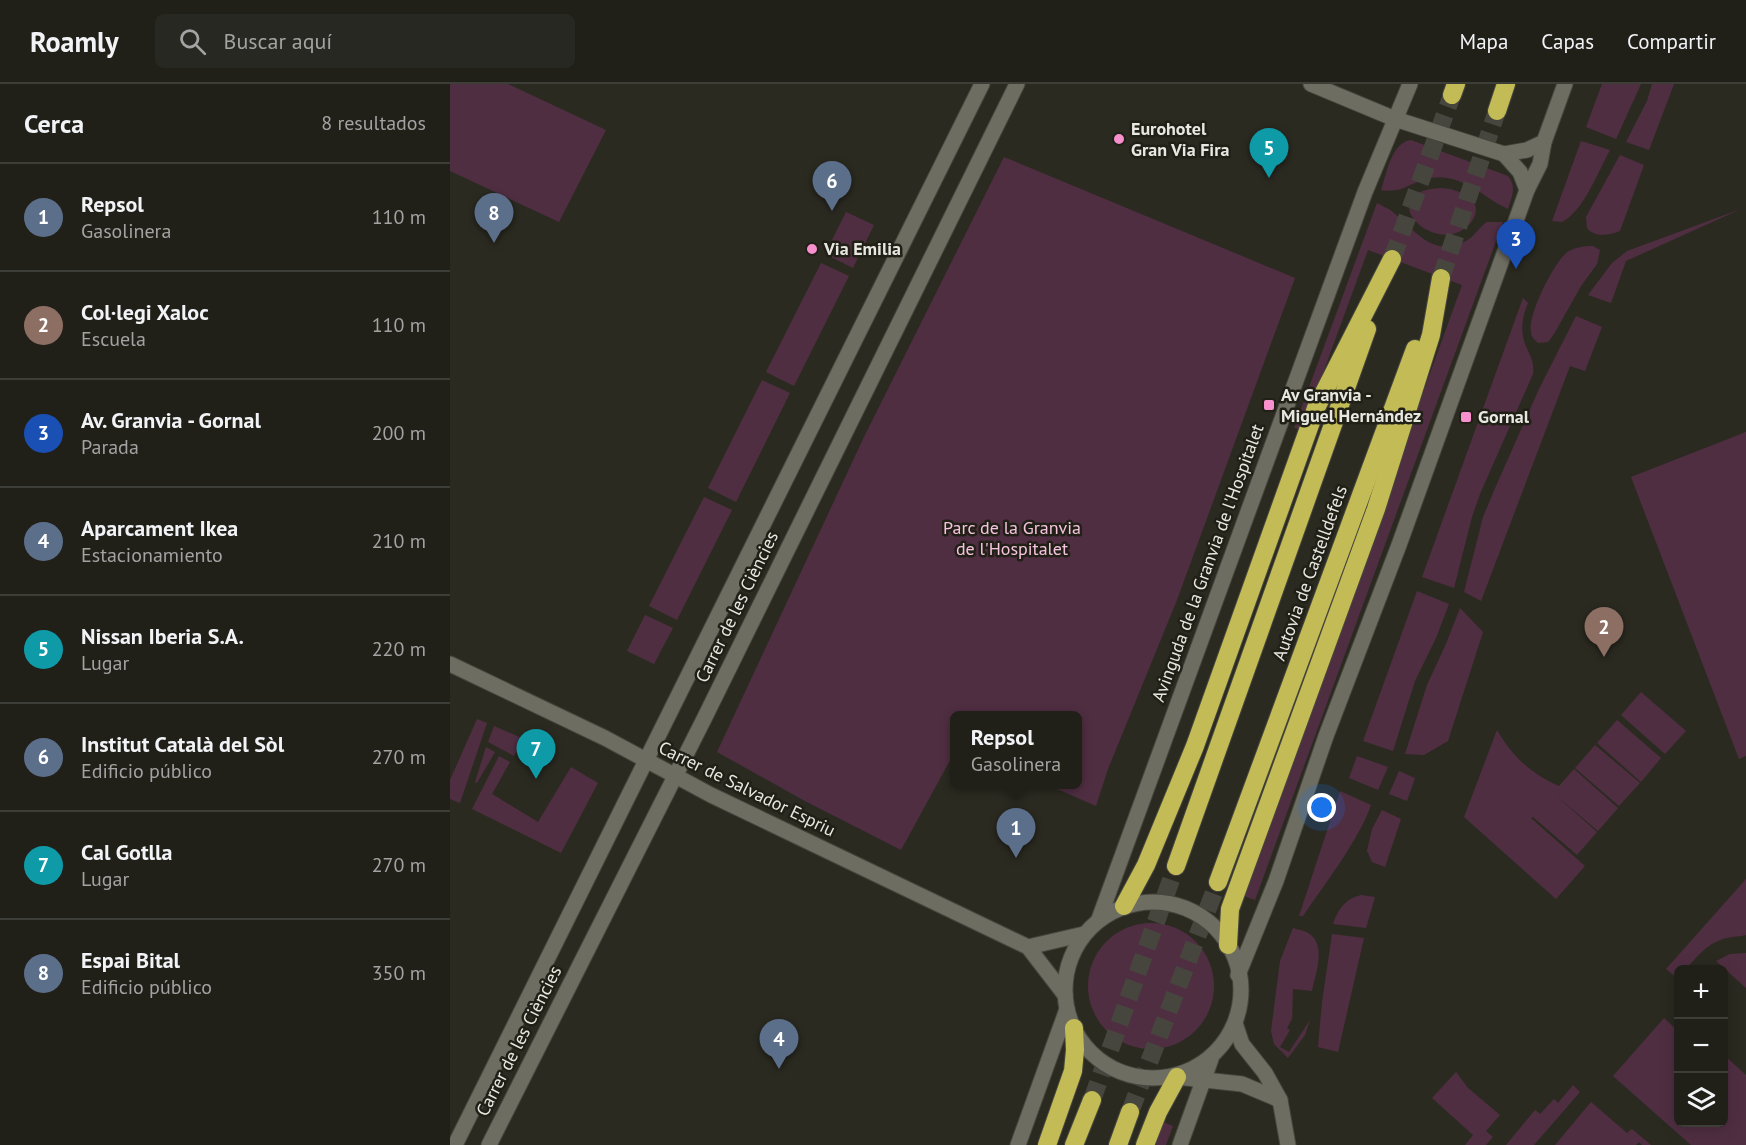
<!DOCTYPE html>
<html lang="es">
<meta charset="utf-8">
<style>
:root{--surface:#202019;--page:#282822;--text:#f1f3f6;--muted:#a2a3a2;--line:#3d3e38;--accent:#f790cd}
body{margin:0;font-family:"PT Sans",sans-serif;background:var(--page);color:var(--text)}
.controls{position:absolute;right:18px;bottom:18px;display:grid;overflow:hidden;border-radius:9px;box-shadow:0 3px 15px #0003}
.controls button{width:54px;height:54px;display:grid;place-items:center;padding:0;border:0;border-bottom:2px solid var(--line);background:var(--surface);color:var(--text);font:30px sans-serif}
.you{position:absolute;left:872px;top:724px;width:21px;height:21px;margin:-15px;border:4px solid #fff;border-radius:50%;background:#1a73e8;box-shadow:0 0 0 9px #1a73e833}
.badge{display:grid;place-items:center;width:39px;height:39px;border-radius:50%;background:var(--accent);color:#fff;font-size:20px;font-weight:700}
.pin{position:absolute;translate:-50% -50px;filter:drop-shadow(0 2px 3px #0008)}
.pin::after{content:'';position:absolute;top:32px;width:21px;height:18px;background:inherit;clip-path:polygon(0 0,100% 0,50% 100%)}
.popup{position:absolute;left:500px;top:627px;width:132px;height:78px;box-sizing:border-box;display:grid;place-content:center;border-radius:9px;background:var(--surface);filter:drop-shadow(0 2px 4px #0005);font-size:20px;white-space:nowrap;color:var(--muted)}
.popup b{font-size:22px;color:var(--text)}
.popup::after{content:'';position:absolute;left:50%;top:100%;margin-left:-12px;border:12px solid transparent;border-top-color:var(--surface)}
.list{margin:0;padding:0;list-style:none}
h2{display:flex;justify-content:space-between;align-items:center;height:78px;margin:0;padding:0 24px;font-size:26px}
h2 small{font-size:20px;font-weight:400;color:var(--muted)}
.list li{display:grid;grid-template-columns:39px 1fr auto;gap:18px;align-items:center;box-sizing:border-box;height:108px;padding:0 24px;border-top:2px solid var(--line)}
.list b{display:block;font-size:22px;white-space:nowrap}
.list p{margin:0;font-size:20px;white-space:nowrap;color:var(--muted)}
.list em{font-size:20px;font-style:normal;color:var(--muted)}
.icon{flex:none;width:33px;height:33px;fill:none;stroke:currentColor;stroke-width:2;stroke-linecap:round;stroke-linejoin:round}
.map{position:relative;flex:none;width:1296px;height:1061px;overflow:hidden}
header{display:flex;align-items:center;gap:36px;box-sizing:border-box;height:84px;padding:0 30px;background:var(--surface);border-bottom:2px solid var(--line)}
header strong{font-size:28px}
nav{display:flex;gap:33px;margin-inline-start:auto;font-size:21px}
.search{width:420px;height:54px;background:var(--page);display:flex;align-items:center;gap:15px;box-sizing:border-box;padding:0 21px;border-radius:9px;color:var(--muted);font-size:22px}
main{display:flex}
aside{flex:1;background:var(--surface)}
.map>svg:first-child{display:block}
.green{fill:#502e42}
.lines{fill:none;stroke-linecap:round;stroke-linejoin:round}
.highway-tunnel{stroke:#47463e;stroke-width:18;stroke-dasharray:18 9;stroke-linecap:butt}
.street-casing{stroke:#46463e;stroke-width:17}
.secondary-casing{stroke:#46463e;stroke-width:17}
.highway-casing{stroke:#46463e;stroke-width:20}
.street{stroke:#6d6d62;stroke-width:15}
.secondary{stroke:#6d6d62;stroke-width:15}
.highway{stroke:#c3bb55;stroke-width:18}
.poi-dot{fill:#f790cd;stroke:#212017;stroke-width:2}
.labels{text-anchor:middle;stroke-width:5;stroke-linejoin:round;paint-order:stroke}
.poi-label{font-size:18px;font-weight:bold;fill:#e8e7e1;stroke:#212017;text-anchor:start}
.park-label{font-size:18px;fill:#f6c3df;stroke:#212017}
.street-label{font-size:18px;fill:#e8e7e1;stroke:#212017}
</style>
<header>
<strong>Roamly</strong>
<div class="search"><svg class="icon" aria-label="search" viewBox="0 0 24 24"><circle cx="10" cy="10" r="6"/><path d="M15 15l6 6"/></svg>Buscar aquí</div>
<nav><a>Mapa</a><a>Capas</a><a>Compartir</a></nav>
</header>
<main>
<aside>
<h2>Cerca<small>8 resultados</small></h2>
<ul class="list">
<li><span class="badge" style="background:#5c6f8a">1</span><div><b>Repsol</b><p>Gasolinera</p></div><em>110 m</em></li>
<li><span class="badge" style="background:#8d6e63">2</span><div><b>Col·legi Xaloc</b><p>Escuela</p></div><em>110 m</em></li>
<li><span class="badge" style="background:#1a4fb4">3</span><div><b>Av. Granvia - Gornal</b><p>Parada</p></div><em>200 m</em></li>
<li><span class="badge" style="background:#5c6f8a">4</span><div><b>Aparcament Ikea</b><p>Estacionamiento</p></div><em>210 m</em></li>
<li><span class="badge" style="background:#0f9aa8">5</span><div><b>Nissan Iberia S.A.</b><p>Lugar</p></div><em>220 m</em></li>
<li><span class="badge" style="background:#5c6f8a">6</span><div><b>Institut Català del Sòl</b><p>Edificio público</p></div><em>270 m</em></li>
<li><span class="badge" style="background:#0f9aa8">7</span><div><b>Cal Gotlla</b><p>Lugar</p></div><em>270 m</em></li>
<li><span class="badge" style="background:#5c6f8a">8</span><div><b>Espai Bital</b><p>Edificio público</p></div><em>350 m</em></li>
</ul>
</aside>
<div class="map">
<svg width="1296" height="1061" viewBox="0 0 1296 1061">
<rect width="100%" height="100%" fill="#2b2a21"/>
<g class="green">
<polygon points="0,0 58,0 156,46 109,138 0,87"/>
<polygon points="1152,0 1191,0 1166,55 1136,43"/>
<polygon points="1202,0 1224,0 1199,66 1176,58 1197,17"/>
<path d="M 961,56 L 1058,92 C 1067,103 1062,112 1058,125 C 1032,113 1012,89 981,94 C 961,97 953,110 931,106 C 937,89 941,59 961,56 Z"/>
<path d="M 1131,57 L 1160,66 C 1149,86 1133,128 1112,138 L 1102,137 Z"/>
<path d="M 1170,71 L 1194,81 L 1170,147 C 1159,151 1145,154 1137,144 L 1136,133 Z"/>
<polygon points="554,73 845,194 727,516 658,685 646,722 598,701 628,700 628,632 504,632 504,669 451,766 353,716 267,668 413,355"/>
<path d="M 991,104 C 1009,105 1036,116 1022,137 C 1018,143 1011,148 1003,150 C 967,157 931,107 991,104 Z"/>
<path d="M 927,119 C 932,122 938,124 943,128 C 964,146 984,175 1016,157 C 1025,152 1029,143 1037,138 L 1053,138 L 805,816 L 791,811 L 1012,201 L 918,166 L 865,311 L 849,345 L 844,344 Z"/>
<polygon points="1291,125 1176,177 1161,219 1138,211 1162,179 1177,167"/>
<polygon points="396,128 424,141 403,184 375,170"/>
<path d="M 1143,162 L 1150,166 L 1147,180 L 1131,202 L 1104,250 L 1098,258 L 1088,259 C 1085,256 1081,253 1081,248 C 1077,232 1105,175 1119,167 C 1126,163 1135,162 1143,162 Z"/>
<polygon points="371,179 399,192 344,302 316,288"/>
<path d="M 1073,214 L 1078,219 C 1073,231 1071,241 1073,253 C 1076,268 1085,273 1083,290 L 1030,410 L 1022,433 L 1004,504 L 972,493 Z"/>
<polygon points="1126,232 1152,243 1135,287 1120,282 1031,517 1014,508 1033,433 1046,402 1089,305"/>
<polygon points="312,296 340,309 286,418 258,404"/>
<polygon points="1296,348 1296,672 1289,675 1181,393"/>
<polygon points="254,413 282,426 227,536 199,522"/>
<polygon points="967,507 999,520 986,554 965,597 943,667 913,657"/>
<polygon points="1010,524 1033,548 998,657 974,671 955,670 977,601 996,560"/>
<polygon points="195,531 223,544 204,580 177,567"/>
<polygon points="1191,608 1236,647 1215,670 1171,631"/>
<polygon points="27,635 37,639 10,719 0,715 0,696"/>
<polygon points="1167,636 1211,674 1191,698 1147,659"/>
<polygon points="44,642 74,655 64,672 38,658"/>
<path d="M 1047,646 C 1062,672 1081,690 1109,702 L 1124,685 L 1168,724 L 1148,747 L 1103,709 L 1147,748 L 1127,771 L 1083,733 L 1081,734 L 1135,782 L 1106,815 L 1014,733 Z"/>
<polygon points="1145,661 1190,699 1169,722 1125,684"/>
<polygon points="36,663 45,668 27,699 25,698"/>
<polygon points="49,672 60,678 42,710 88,738 121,683 148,699 111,769 22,725"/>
<polygon points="907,672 938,683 928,706 899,694"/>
<polygon points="949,687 965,694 957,717 939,710"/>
<path d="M 890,707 L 921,721 C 909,756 874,801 853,832 L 849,832 Z"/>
<polygon points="932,726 951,735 935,783 922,778 917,767 922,745"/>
<path d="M 1296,795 L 1296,851 C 1290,853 1284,852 1277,854 C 1258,858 1248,872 1236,885 L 1228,886 L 1228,895 L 1216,885 Z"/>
<path d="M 911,811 L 925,813 L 916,844 L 883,840 C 888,825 895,815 911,811 Z"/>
<circle cx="701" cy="902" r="63"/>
<path d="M 843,844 C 849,846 857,847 861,851 C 876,864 865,891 862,907 L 843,905 L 842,935 L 837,944 L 840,946 L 830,963 L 839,968 L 860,936 L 855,951 L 838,974 L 824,960 L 821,947 L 830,877 Z"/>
<polygon points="882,850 914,854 888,968 868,963 872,918"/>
<polygon points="1296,869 1296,904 1266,877 1280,870"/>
<polygon points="1214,934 1228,947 1228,1038 1274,1038 1274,971 1296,991 1296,1061 1241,1061 1163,992"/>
<polygon points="1006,988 1018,1004 1050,1031 1036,1047 1043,1053 1036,1061 1015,1061 1023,1051 982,1014"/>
<polygon points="1123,1001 1130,1008 1084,1061 1056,1061 1085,1026 1090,1030 1104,1015 1108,1019"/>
<polygon points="1141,1018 1177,1049 1182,1045 1201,1061 1192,1061 1189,1058 1186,1061 1105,1061"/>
<polygon points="713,1038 723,1042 716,1061 706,1061"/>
</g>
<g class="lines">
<g class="highway-tunnel">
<polyline points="942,175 1002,11"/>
<polyline points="991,194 1047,27"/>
<polyline points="642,1016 726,782"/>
<polyline points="680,1028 768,798"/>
</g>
<defs>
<g id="street">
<polyline points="861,0 945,35 1054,70 1077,66 1094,58"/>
<polyline points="1054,70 1070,88 1077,106"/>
<polyline points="0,580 155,654 261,711 578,863 615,911"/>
<polyline points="649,835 915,108 960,0"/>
<polyline points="578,863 634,850"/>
<polyline points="788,891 826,797 876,652 949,461 1077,106 1090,80 1094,58 1115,0"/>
<polyline points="785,939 792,960 815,989 830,1016 838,1061"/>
<polyline points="727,993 792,1000 830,1016"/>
<polyline points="5,1061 532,0"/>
<polyline points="39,1061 255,633 567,0"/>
</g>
<g id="secondary">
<circle cx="703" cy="906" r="88"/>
<polyline points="568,1061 617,925"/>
<polyline points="730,1061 761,975"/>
</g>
<g id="highway">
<polyline points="1002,11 1006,0"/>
<polyline points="1047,27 1056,0"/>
<polyline points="726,782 917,245"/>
<polyline points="768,798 965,265"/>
<polyline points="674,822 696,781 745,662 866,324 942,175"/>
<polyline points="778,861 780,825 926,425 981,251 991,194"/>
<polyline points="597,1061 623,987 625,966 624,944"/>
<polyline points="624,1061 642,1016"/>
<polyline points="668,1061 680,1028"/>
<polyline points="695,1061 708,1028 727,993"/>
</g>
</defs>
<use href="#street" class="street-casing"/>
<use href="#secondary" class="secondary-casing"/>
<use href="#highway" class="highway-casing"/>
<use href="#street" class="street"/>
<use href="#secondary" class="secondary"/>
<use href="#highway" class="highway"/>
</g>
<g class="poi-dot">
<circle cx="669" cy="55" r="6"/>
<circle cx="362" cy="165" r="6"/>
<rect x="813" y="315" width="12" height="12" rx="3"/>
<rect x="1010" y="327" width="12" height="12" rx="3"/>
</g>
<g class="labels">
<g class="poi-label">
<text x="681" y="51">Eurohotel<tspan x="681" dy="21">Gran Via Fira</tspan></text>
<text x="374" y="171">Via Emilia</text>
<text x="831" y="317">Av Granvia -<tspan x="831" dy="21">Miguel Hernández</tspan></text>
<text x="1028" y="339">Gornal</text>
</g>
<g class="park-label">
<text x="562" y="450">Parc de la Granvia<tspan x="562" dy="21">de l'Hospitalet</tspan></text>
</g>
<g class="street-label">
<text transform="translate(758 479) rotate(-70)" y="6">Avinguda de la Granvia de l'Hospitalet</text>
<text transform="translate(860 489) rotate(-70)" y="6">Autovia de Castelldefels</text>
<text transform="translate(287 523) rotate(-64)" y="6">Carrer de les Ciències</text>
<text transform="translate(297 705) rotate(26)" y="6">Carrer de Salvador Espriu</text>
<text transform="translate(69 957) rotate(-63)" y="6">Carrer de les Ciències</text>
</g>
</g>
</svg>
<div class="controls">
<button>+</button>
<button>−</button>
<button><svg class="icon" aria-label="layers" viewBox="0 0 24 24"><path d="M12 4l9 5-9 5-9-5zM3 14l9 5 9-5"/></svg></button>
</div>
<div class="you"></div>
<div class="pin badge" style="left:566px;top:774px;background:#5c6f8a">1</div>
<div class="popup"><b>Repsol</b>Gasolinera</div>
<div class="pin badge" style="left:1154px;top:573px;background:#8d6e63">2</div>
<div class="pin badge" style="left:1066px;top:185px;background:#1a4fb4">3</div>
<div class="pin badge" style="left:329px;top:985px;background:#5c6f8a">4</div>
<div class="pin badge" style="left:819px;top:94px;background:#0f9aa8">5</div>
<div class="pin badge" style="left:382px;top:127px;background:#5c6f8a">6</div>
<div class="pin badge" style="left:86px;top:695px;background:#0f9aa8">7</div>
<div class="pin badge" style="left:44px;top:159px;background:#5c6f8a">8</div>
</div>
</main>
